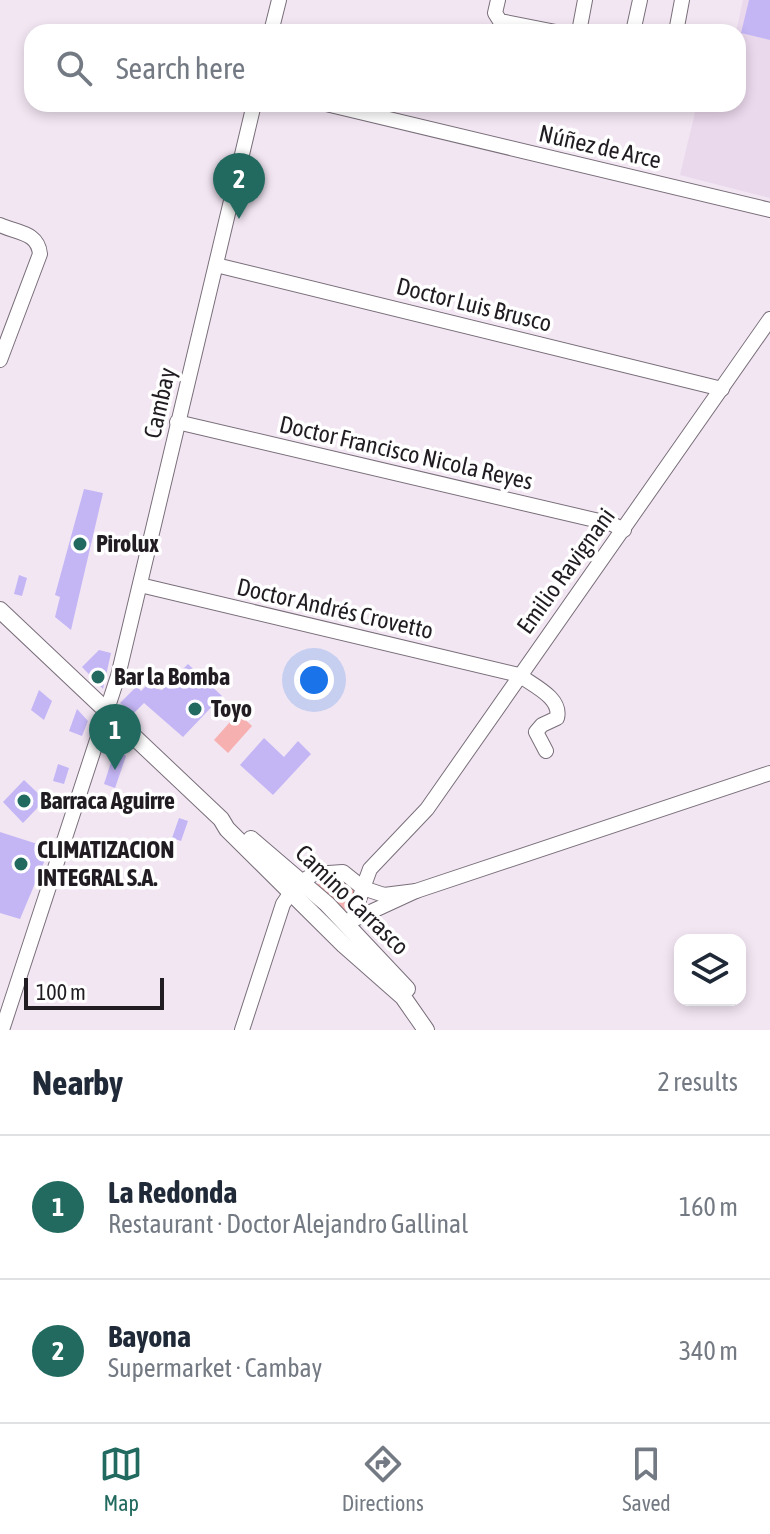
<!DOCTYPE html>
<meta charset="utf-8">
<style>
:root{--surface:#fff;--page:#f2f2f3;--text:#1f2937;--muted:#747a83;--line:#e0e1e3;--accent:#226a5f}
body{margin:0;font-family:"Asap Condensed",sans-serif;background:var(--page);color:var(--text)}
.controls{position:absolute;right:24px;bottom:24px;display:grid;overflow:hidden;border-radius:16px;box-shadow:0 4px 12px #0003}
.controls button{width:72px;height:72px;display:grid;place-items:center;padding:0;border:0;border-bottom:2px solid var(--line);background:var(--surface);color:var(--text);font:40px sans-serif}
.scale{position:absolute;left:24px;bottom:20px;width:140px;box-sizing:border-box;padding-left:8px;border:4px solid #201c21;border-top:0;font-size:22px;line-height:28px;white-space:nowrap;color:#201c21;-webkit-text-stroke:6px #fff;paint-order:stroke}
.you{position:absolute;left:314px;top:680px;width:28px;height:28px;margin:-20px;border:6px solid #fff;border-radius:50%;background:#1a73e8;box-shadow:0 0 0 12px #1a73e833}
.badge{display:grid;place-items:center;width:52px;height:52px;border-radius:50%;background:var(--accent);color:#fff;font-size:26px;font-weight:700}
.pin{position:absolute;translate:-50% -66px;filter:drop-shadow(0 2px 4px #0008)}
.pin::after{content:'';position:absolute;top:42px;width:28px;height:24px;background:inherit;clip-path:polygon(0 0,100% 0,50% 100%)}
.list{margin:0;padding:0;list-style:none}
h2{display:flex;justify-content:space-between;align-items:center;height:104px;margin:0;padding:0 32px;font-size:34px}
h2 small{font-size:26px;font-weight:400;color:var(--muted)}
.list li{display:grid;grid-template-columns:52px 1fr auto;gap:24px;align-items:center;box-sizing:border-box;height:144px;padding:0 32px;border-top:2px solid var(--line)}
.list b{display:block;font-size:30px;white-space:nowrap}
.list p{margin:0;font-size:26px;white-space:nowrap;color:var(--muted)}
.list em{font-size:26px;font-style:normal;color:var(--muted)}
.icon{flex:none;width:44px;height:44px;fill:none;stroke:currentColor;stroke-width:2;stroke-linecap:round;stroke-linejoin:round}
.map{position:relative;flex:none;width:770px;height:1030px;overflow:hidden}
.search{position:absolute;background:var(--surface);box-shadow:0 4px 12px #0003;left:24px;right:24px;top:24px;height:88px;display:flex;align-items:center;gap:20px;box-sizing:border-box;padding:0 28px;border-radius:24px;color:var(--muted);font-size:30px}
.sheet{height:392px;background:var(--surface)}
nav{display:flex;justify-content:space-around;align-items:center;box-sizing:border-box;height:112px;border-top:2px solid var(--line);background:var(--surface);font-size:22px;color:var(--muted)}
nav a{display:grid;justify-items:center;gap:4px}
nav .on{color:var(--accent)}
.map>svg:first-child{display:block}
.built{fill:#ead8ec}
.green{fill:#f7b0b0}
.building{fill:#c4b6f5}
.lines{fill:none;stroke-linecap:round;stroke-linejoin:round}
.minor-casing{stroke:#796f7a;stroke-width:16}
.major-casing{stroke:#796f7a;stroke-width:18}
.minor{stroke:#fff;stroke-width:14}
.major{stroke:#fff;stroke-width:16}
.poi-dot{fill:#226a5f;stroke:#fff;stroke-width:3}
.labels{text-anchor:middle;stroke-width:7;stroke-linejoin:round;paint-order:stroke}
.street-label{font-size:24px;fill:#201c21;stroke:#fff}
.poi-label{font-size:24px;font-weight:bold;fill:#201c21;stroke:#fff;text-anchor:start}
</style>
<div class="map">
<svg width="770" height="1030" viewBox="0 0 770 1030">
<rect width="100%" height="100%" fill="#f2e6f3"/>
<polygon class="built" points="743,0 770,0 770,198 680,175 697,104 738,104 736,32"/>
<g class="green">
<polygon points="238,713 252,726 228,753 214,740"/>
<polygon points="325,880 344,880 358,890 350,910 342,911 317,887 318,882"/>
</g>
<g class="building">
<polygon points="749,0 770,0 770,40 741,33"/>
<polygon points="84,489 103,493 71,630 55,617 60,597 55,595"/>
<polygon points="19,575 27,578 22,596 14,594"/>
<polygon points="99,650 111,653 103,689 82,667"/>
<polygon points="188,664 222,696 183,737 144,703 132,715 120,703 137,686 141,691 146,686 162,690"/>
<polygon points="39,690 52,701 44,720 31,710"/>
<polygon points="77,709 88,721 82,736 69,731"/>
<polygon points="264,738 284,757 298,741 311,754 273,795 240,765"/>
<polygon points="116,747 126,756 115,788 104,784"/>
<polygon points="58,764 69,768 64,784 53,781"/>
<polygon points="24,780 45,800 23,823 3,802"/>
<polygon points="179,818 188,821 181,841 172,838"/>
<polygon points="0,832 50,848 20,919 0,913"/>
</g>
<g class="lines">
<defs>
<g id="minor">
<polyline points="498,0 495,13 500,21 556,32"/>
<polyline points="271,32 279,0"/>
<polyline points="579,32 585,0"/>
<polyline points="633,32 640,0"/>
<polyline points="676,32 682,0"/>
<polyline points="326,104 770,210"/>
<path d="M 0,225 C 17,233 38,232 40,254 L 0,360"/>
<polyline points="216,265 722,389"/>
<polyline points="177,422 612,524 624,530"/>
<path d="M 140,585 L 519,675 C 534,686 562,698 557,718 L 542,725 L 536,732 L 546,751"/>
<polyline points="416,891 384,895 363,888 370,869 427,809 770,319"/>
<polyline points="353,920 416,891 770,773"/>
<polyline points="2,1030 118,676 254,104"/>
<polyline points="242,1030 283,904 296,885 314,874 343,872 363,888 352,921"/>
</g>
<g id="major">
<polyline points="0,610 221,819 227,829 344,945 403,997 426,1030"/>
<polyline points="251,839 327,904 407,989"/>
</g>
</defs>
<use href="#minor" class="minor-casing"/>
<use href="#major" class="major-casing"/>
<use href="#minor" class="minor"/>
<use href="#major" class="major"/>
</g>
<g class="poi-dot">
<circle cx="80" cy="544" r="8"/>
<circle cx="98" cy="677" r="8"/>
<circle cx="195" cy="709" r="8"/>
<circle cx="24" cy="801" r="8"/>
<circle cx="21" cy="864" r="8"/>
</g>
<g class="labels">
<g class="street-label">
<text transform="translate(600 147) rotate(13)" y="8">Núñez de Arce</text>
<text transform="translate(474 305) rotate(14)" y="8">Doctor Luis Brusco</text>
<text transform="translate(160 403) rotate(-77)" y="8">Cambay</text>
<text transform="translate(406 453) rotate(13)" y="8">Doctor Francisco Nicola Reyes</text>
<text transform="translate(566 571) rotate(-54)" y="8">Emilio Ravignani</text>
<text transform="translate(335 609) rotate(13)" y="8">Doctor Andrés Crovetto</text>
<text transform="translate(352 900) rotate(44)" y="8">Camino Carrasco</text>
</g>
<g class="poi-label">
<text x="96" y="552">Pirolux</text>
<text x="114" y="685">Bar la Bomba</text>
<text x="211" y="717">Toyo</text>
<text x="40" y="809">Barraca Aguirre</text>
<text x="37" y="858">CLIMATIZACION<tspan x="37" dy="28">INTEGRAL S.A.</tspan></text>
</g>
</g>
</svg>
<div class="controls">
<button><svg class="icon" aria-label="layers" viewBox="0 0 24 24"><path d="M12 4l9 5-9 5-9-5zM3 14l9 5 9-5"/></svg></button>
</div>
<div class="scale">100 m</div>
<div class="you"></div>
<div class="pin badge" style="left:115px;top:770px">1</div>
<div class="pin badge" style="left:239px;top:219px">2</div>
<div class="search"><svg class="icon" aria-label="search" viewBox="0 0 24 24"><circle cx="10" cy="10" r="6"/><path d="M15 15l6 6"/></svg>Search here</div>
</div>
<section class="sheet">
<h2>Nearby<small>2 results</small></h2>
<ul class="list">
<li><span class="badge">1</span><div><b>La Redonda</b><p>Restaurant · Doctor Alejandro Gallinal</p></div><em>160 m</em></li>
<li><span class="badge">2</span><div><b>Bayona</b><p>Supermarket · Cambay</p></div><em>340 m</em></li>
</ul>
</section>
<nav>
<a class="on"><svg class="icon" aria-label="map" viewBox="0 0 24 24"><path d="M3 6l6-2 6 2 6-2v14l-6 2-6-2-6 2zM9 4v14M15 6v14"/></svg>Map</a>
<a><svg class="icon" aria-label="directions" viewBox="0 0 24 24"><path d="M12 3l9 9-9 9-9-9zM9 14v-3h6M13 9l2 2-2 2"/></svg>Directions</a>
<a><svg class="icon" aria-label="saved" viewBox="0 0 24 24"><path d="M7 4h10v16l-5-4-5 4z"/></svg>Saved</a>
</nav>
